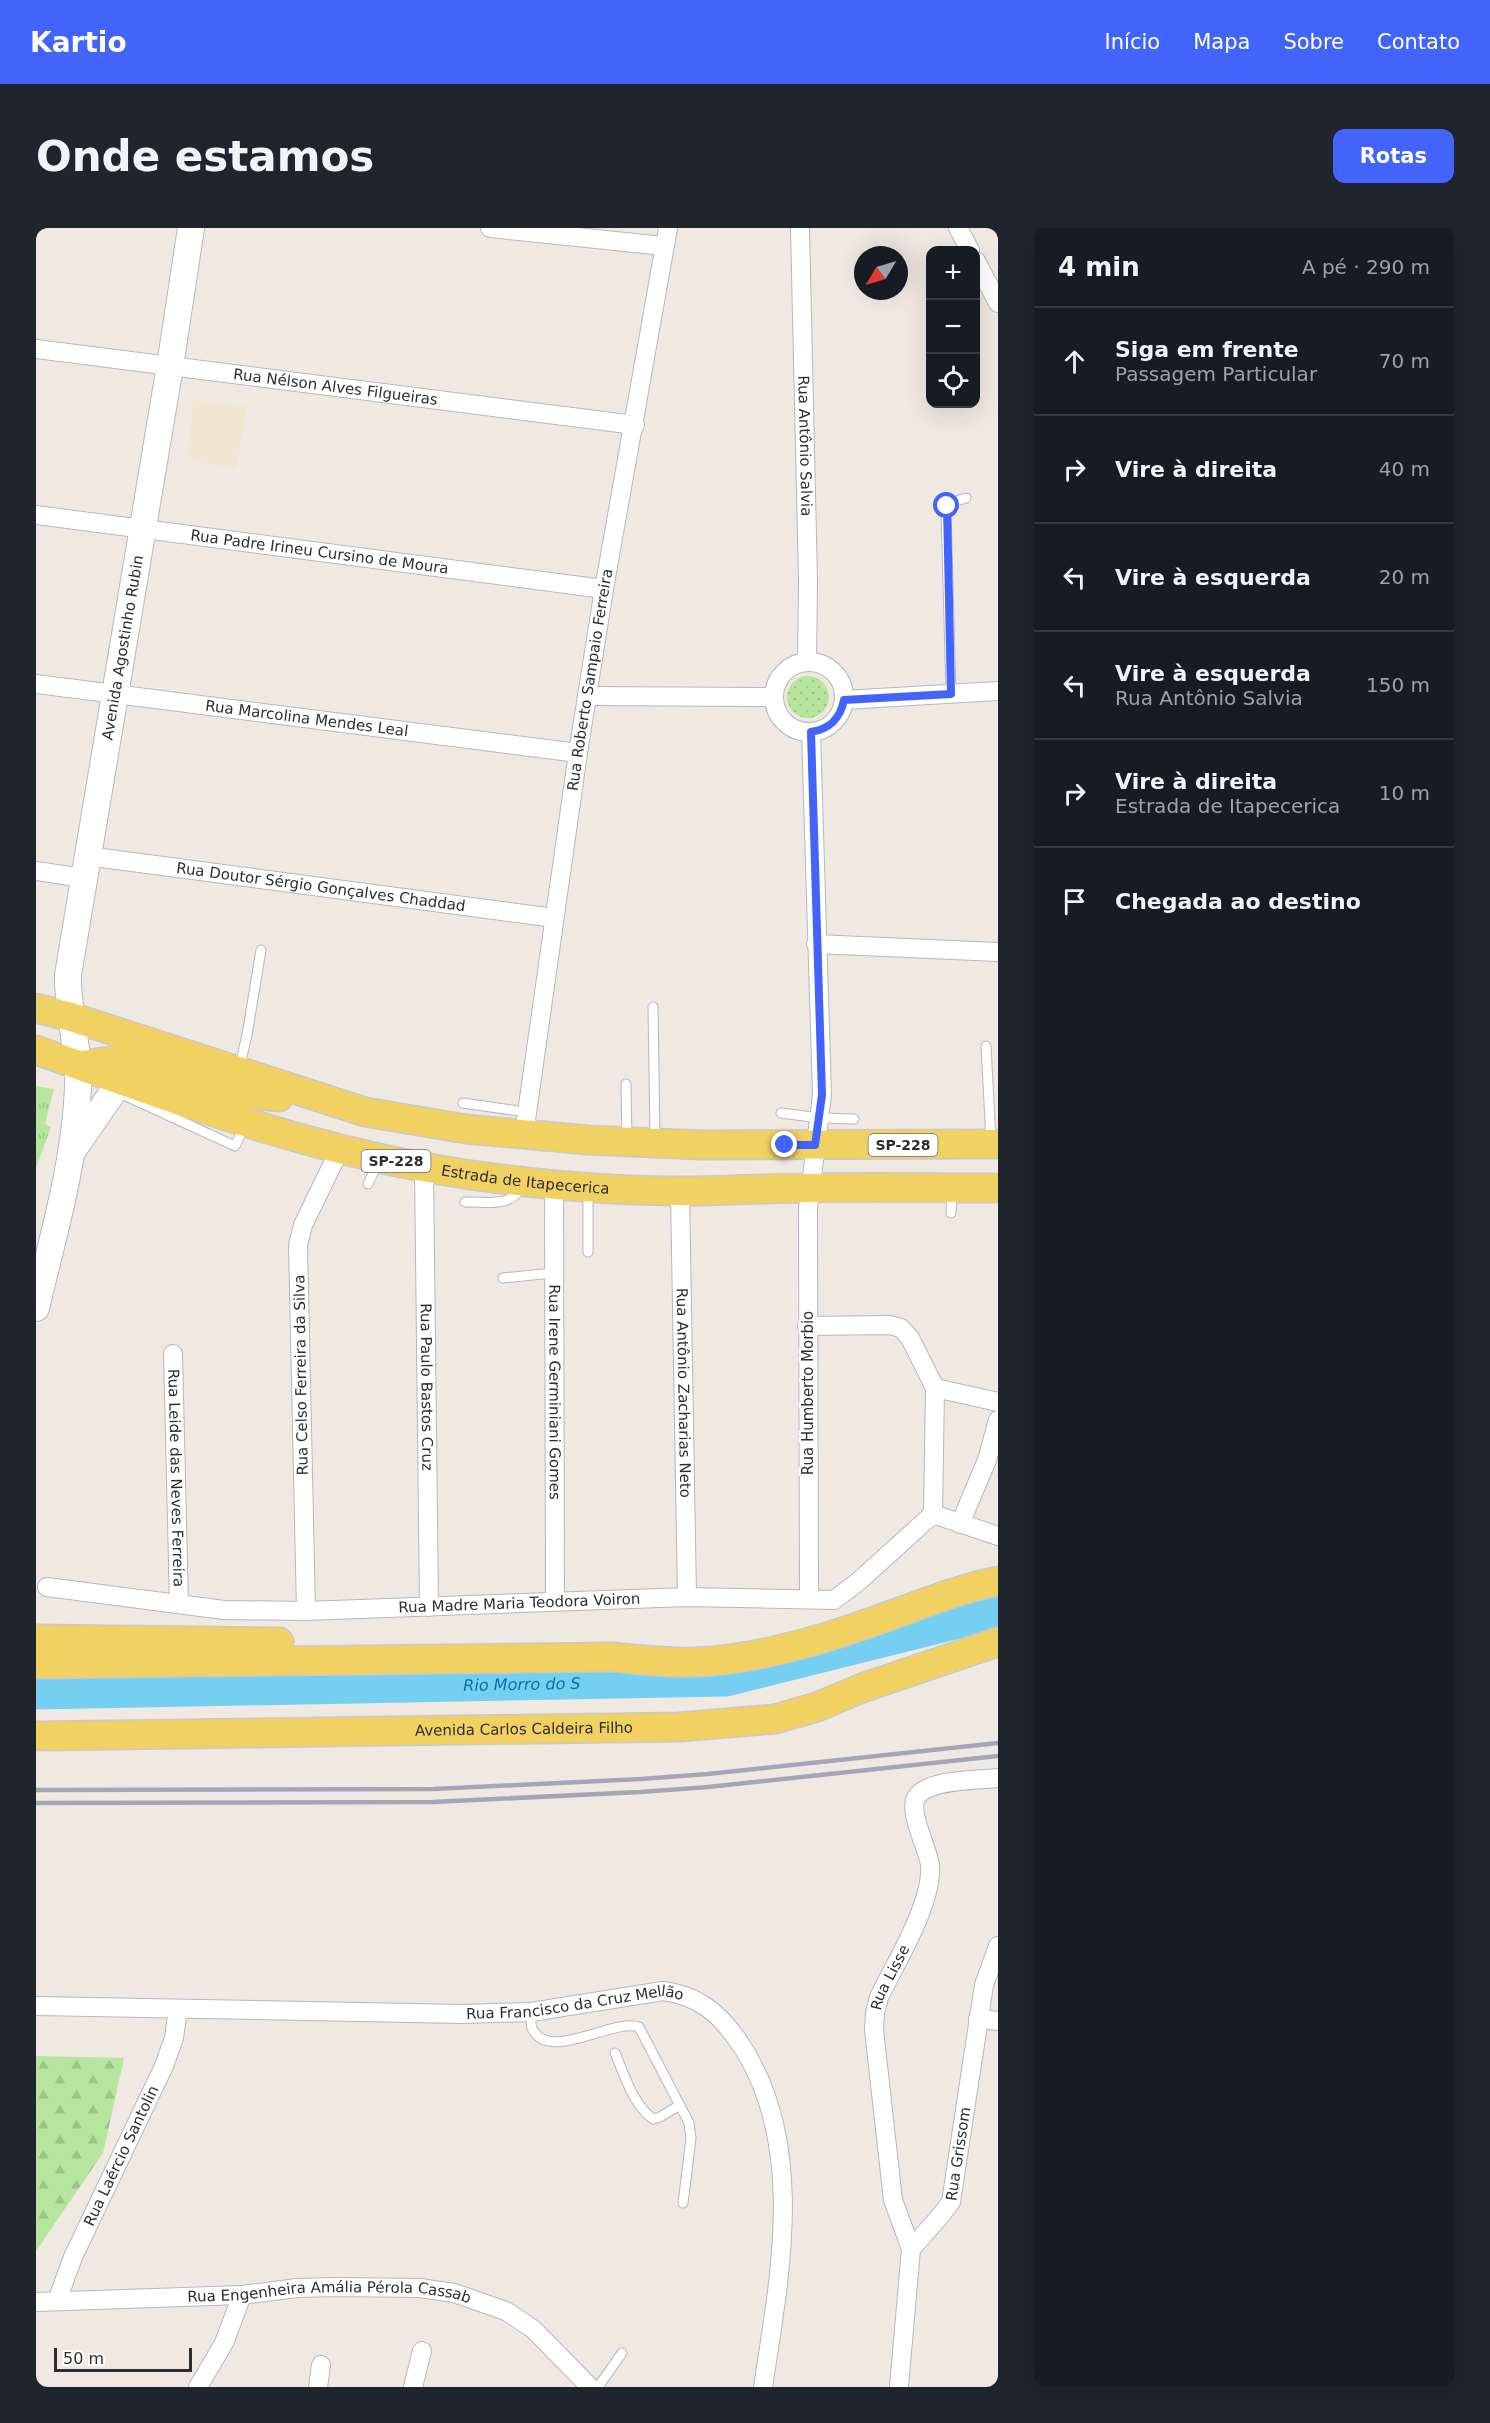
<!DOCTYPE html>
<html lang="pt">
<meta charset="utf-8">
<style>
:root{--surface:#171b24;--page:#20242c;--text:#f1f3f6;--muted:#9ea1a6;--line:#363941;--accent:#4264fb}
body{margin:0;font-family:"DejaVu Sans",sans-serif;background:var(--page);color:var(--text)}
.controls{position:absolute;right:18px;top:18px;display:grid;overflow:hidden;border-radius:12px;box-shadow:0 6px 24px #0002}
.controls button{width:54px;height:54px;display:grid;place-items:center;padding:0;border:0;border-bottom:2px solid var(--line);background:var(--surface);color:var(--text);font:30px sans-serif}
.compass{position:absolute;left:818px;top:18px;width:54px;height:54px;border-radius:50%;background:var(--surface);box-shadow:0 6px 24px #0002;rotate:232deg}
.scale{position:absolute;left:18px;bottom:15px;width:138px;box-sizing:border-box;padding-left:6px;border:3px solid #2e2e2e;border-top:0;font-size:16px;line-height:21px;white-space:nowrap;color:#2e2e2e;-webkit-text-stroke:4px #fff;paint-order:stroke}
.stop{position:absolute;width:18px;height:18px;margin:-14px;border:4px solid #4264fb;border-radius:50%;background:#fff}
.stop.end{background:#4264fb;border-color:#fff;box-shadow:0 2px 6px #0008}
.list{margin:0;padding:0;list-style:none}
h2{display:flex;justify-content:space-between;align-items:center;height:78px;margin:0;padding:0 24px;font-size:26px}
h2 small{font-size:20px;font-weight:400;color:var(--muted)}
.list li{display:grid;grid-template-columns:39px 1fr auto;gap:18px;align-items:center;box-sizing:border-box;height:108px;padding:0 24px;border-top:2px solid var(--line)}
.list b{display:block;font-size:22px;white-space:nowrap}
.list p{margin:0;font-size:20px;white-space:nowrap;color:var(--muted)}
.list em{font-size:20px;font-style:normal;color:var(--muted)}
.icon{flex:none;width:33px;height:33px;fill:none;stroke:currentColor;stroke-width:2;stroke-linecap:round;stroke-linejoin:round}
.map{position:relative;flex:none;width:962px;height:2159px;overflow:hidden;border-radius:12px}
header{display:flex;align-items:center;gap:36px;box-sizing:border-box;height:84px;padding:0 30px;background:var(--accent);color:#fff}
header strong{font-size:28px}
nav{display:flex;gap:33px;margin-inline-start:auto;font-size:21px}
.intro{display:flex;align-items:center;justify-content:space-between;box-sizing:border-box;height:144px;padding:0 36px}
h1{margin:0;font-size:42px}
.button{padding:15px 27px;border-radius:12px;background:var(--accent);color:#fff;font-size:21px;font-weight:700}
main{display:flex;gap:36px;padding:0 36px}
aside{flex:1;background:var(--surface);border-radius:12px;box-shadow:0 6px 24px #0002}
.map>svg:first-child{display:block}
.education{fill:#f0e6d1}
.grass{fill:url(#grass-tufts)}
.forest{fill:url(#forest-firs)}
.park{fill:url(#park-dots)}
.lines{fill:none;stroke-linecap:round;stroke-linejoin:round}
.river{stroke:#75cff0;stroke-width:33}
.lane-casing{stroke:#b4b7c1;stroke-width:11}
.street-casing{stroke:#b4b7c1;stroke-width:20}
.secondary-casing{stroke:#b4b7c1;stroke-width:28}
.primary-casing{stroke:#c9c9c9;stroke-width:31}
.lane{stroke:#fff;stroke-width:9}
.street{stroke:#fff;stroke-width:18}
.secondary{stroke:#fff;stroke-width:26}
.primary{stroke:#f2d163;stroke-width:28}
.rail{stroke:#a3a6b8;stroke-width:4.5}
.route{stroke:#4264fb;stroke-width:8}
.labels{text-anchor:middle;stroke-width:5;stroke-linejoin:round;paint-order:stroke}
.shield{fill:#fff;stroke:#6d6d6d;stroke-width:1.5}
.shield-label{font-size:14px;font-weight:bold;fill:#2e2e2e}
.street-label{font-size:15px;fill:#2e2e2e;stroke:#fff}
.water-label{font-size:16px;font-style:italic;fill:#0d6fa3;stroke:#fff}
</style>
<header>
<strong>Kartio</strong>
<nav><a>Início</a><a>Mapa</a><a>Sobre</a><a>Contato</a></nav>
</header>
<div class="intro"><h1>Onde estamos</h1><a class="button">Rotas</a></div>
<main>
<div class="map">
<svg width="962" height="2159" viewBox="0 0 962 2159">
<defs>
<pattern id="grass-tufts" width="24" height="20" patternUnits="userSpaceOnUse" patternTransform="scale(1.5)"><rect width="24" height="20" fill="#b6e59e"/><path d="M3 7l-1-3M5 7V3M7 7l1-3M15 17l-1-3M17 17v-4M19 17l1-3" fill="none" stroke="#9dc588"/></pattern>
<pattern id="forest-firs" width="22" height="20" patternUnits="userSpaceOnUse" patternTransform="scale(1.5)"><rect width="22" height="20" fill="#b6e59e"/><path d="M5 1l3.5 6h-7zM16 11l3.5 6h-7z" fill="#9dc588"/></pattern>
<pattern id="park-dots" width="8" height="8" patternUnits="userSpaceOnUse" patternTransform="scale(1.5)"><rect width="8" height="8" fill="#b6e59e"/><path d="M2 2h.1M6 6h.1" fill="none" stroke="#9dc588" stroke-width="1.8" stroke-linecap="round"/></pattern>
</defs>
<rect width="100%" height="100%" fill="#efe9e1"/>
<polygon class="education" points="157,172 211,179 200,240 163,234 152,230"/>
<polygon class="grass" points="0,858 18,861 9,896 15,899 0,940"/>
<polygon class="forest" points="0,1828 88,1830 67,1925 0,2023"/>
<circle class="park" cx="772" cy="469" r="21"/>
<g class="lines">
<path class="river" id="s1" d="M 0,1465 L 690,1452 L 962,1384"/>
<defs>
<g id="lane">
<polyline points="915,466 910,282 914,275 930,270"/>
<polyline points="617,779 619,911"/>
<polyline points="950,818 955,912"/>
<polyline points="203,841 211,807 225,722"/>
<polyline points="590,856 591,911"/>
<polyline points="81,864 199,918 209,897"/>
<polyline points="427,875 489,884"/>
<polyline points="745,885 784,890 818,891"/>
<polyline points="332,956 343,933"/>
<path d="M 429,974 C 453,973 474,981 487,957"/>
<polyline points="915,985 916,963"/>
<polyline points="552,1024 552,963"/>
<polyline points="467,1050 517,1045"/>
<path d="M 495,1784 C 495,1790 494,1798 497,1802 C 514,1834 577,1790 603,1799 L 653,1895 L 655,1910 L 647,1975"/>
<path d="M 579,1825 C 589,1848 596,1875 617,1891 L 624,1889 L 644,1877"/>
<polyline points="562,2159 586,2125"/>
</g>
<g id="street">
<polyline points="454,0 628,18"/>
<path id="s2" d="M 764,0 L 772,353 L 771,434"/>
<polyline points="922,0 934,22"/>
<polyline points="940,33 962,75"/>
<path id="s3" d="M 0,121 L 599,197"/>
<path id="s4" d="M 0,287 L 568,361"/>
<circle cx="773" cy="469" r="35"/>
<path id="s5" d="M 0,456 L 542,525"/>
<polyline points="551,468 738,469"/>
<polyline points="808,472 962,463"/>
<path id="s6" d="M 51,628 L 518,690"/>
<polyline points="0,643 47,650"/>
<polyline points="780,716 962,724"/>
<path id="s7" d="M 488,906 L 542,525 L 568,361 L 632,0"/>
<path id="s8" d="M 388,939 L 393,1379"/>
<path id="s9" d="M 518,956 L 519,1372"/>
<path id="s10" d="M 644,963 L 651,1369"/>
<polyline points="771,1098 854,1097 865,1100 874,1110 899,1160 897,1286"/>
<path id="s11" d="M 137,1126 L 143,1376"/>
<polyline points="899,1160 962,1174"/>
<polyline points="924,1296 951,1232 962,1192"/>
<path id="s12" d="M 11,1359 L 188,1382 L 270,1383 L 651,1369 L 798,1372 L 823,1353 L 897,1286 L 962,1308"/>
<polyline points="773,1371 772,980 786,867 775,504"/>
<polyline points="270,1383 262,1017 267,997 304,921"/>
<path id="s13" d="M 0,1778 L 427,1786 L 495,1784 L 627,1763 C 662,1767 684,1786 703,1814 C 771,1914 744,2047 727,2159"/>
<polyline points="942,1790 962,1793"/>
<path id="s14" d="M 875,2021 L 857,1972 L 838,1802 L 839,1785 L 843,1769 C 860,1734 897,1675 894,1637 C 892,1620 872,1585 880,1570 C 890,1551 942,1552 962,1550"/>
<path id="s15" d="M 21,2073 L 37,2029 L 128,1838 L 138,1810 L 142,1781"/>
<path id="s16" d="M 0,2074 L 206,2067 L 261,2060 L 301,2059 L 384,2060 L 418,2065 L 470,2083 L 497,2101 L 554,2159"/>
<polyline points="162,2159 188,2115 206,2067"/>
<polyline points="282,2159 285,2137"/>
<polyline points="377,2159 386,2123"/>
<path id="s17" d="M 863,2159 L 875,2021 L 905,1987 L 915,1974 L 948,1757 L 962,1718"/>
</g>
<g id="secondary">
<polyline points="37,922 84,854"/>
<path id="s18" d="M 0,1080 C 17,1008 39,935 42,860 C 44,822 31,785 32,747 L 134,138 L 155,0"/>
</g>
<g id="primary">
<polyline points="0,780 35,789 329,884 430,901 552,912 665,917 962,916"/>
<path id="s19" d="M 0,822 C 127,867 254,915 387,939 C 468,954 564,963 647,963 C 689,963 732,960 775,960 C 837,959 900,960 962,960"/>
<polyline points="46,837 81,832 104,835 202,865 243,869"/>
<polyline points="0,1411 243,1414"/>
<path d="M 0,1436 L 577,1429 C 604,1432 632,1435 659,1434 C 709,1433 776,1415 824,1398 C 870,1383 914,1363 962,1353"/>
<path id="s20" d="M 0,1508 L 643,1499 L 739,1491 L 781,1479 L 826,1460 L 962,1414"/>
</g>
</defs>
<use href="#lane" class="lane-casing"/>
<use href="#street" class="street-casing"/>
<use href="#secondary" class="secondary-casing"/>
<use href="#primary" class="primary-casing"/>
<use href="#lane" class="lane"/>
<use href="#street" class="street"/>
<use href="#secondary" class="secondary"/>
<use href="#primary" class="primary"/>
<g class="rail">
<polyline points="0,1562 398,1561 605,1551 672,1546 962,1515"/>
<polyline points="0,1575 397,1574 604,1564 672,1559 962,1528"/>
</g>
</g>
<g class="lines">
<path class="route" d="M 749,917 L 779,917 L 786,867 L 775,504 C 794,501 804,491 808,472 L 915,466 L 911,278"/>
</g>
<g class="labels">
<g class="shield">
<rect x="832.5" y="906" width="69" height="22" rx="4.5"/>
<rect x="325.5" y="922" width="69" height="22" rx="4.5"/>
</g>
<g class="shield-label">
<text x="867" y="922">SP-228</text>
<text x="360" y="938">SP-228</text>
</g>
<g class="street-label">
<text dy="5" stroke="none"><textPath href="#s3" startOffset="302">Rua Nélson Alves Filgueiras</textPath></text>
<text dy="5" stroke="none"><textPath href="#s2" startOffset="218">Rua Antônio Salvia</textPath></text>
<text dy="5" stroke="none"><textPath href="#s4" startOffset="286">Rua Padre Irineu Cursino de Moura</textPath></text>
<text dy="5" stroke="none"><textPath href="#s18" startOffset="670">Avenida Agostinho Rubin</textPath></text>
<text dy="5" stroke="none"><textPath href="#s7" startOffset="459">Rua Roberto Sampaio Ferreira</textPath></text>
<text dy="5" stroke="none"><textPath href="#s5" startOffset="273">Rua Marcolina Mendes Leal</textPath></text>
<text dy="5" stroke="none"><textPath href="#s6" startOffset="236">Rua Doutor Sérgio Gonçalves Chaddad</textPath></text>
<text dy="5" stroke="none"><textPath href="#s19" startOffset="508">Estrada de Itapecerica</textPath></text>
<text transform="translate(265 1147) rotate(-91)" y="5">Rua Celso Ferreira da Silva</text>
<text dy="5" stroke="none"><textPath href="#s8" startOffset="220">Rua Paulo Bastos Cruz</textPath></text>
<text dy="5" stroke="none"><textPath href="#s9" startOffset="208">Rua Irene Germiniani Gomes</textPath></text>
<text transform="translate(772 1165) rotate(-90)" y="5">Rua Humberto Morbio</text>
<text dy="5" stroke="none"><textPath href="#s10" startOffset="202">Rua Antônio Zacharias Neto</textPath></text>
<text dy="5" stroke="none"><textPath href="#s11" startOffset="124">Rua Leide das Neves Ferreira</textPath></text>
<text dy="5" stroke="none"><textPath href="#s12" startOffset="474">Rua Madre Maria Teodora Voiron</textPath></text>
<text dy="5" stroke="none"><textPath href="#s20" startOffset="488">Avenida Carlos Caldeira Filho</textPath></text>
<text dy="5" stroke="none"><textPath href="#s14" startOffset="279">Rua Lisse</textPath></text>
<text dy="5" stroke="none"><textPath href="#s13" startOffset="540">Rua Francisco da Cruz Mellão</textPath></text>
<text dy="5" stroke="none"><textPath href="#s17" startOffset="249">Rua Grissom</textPath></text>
<text dy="5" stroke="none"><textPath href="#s15" startOffset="159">Rua Laércio Santolin</textPath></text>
<text dy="5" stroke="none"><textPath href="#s16" startOffset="294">Rua Engenheira Amália Pérola Cassab</textPath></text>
</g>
<g class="water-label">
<text dy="6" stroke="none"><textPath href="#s1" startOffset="486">Rio Morro do S</textPath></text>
</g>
</g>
</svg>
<div class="controls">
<button>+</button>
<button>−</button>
<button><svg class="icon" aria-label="locate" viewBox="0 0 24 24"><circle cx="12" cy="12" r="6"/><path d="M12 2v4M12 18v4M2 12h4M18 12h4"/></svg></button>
</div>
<svg class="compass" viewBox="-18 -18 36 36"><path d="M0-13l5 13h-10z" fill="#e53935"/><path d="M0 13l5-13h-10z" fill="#9ea1a6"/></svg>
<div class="scale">50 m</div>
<div class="stop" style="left:911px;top:278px"></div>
<div class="stop end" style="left:749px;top:917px"></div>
</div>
<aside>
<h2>4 min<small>A pé · 290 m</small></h2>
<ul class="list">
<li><svg class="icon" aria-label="ahead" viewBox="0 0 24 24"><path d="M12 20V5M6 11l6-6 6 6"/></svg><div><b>Siga em frente</b><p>Passagem Particular</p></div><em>70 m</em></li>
<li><svg class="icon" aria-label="right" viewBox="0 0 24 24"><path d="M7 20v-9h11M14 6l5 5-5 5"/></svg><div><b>Vire à direita</b></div><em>40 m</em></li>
<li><svg class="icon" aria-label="left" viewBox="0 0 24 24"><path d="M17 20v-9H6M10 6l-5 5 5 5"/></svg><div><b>Vire à esquerda</b></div><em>20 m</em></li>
<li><svg class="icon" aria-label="left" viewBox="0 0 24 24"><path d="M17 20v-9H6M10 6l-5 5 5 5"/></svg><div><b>Vire à esquerda</b><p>Rua Antônio Salvia</p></div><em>150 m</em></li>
<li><svg class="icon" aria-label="right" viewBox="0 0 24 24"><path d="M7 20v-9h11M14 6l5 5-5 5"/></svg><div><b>Vire à direita</b><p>Estrada de Itapecerica</p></div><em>10 m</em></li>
<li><svg class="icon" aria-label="arrive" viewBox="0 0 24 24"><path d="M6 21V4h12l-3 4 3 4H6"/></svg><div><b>Chegada ao destino</b></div></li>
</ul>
</aside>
</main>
